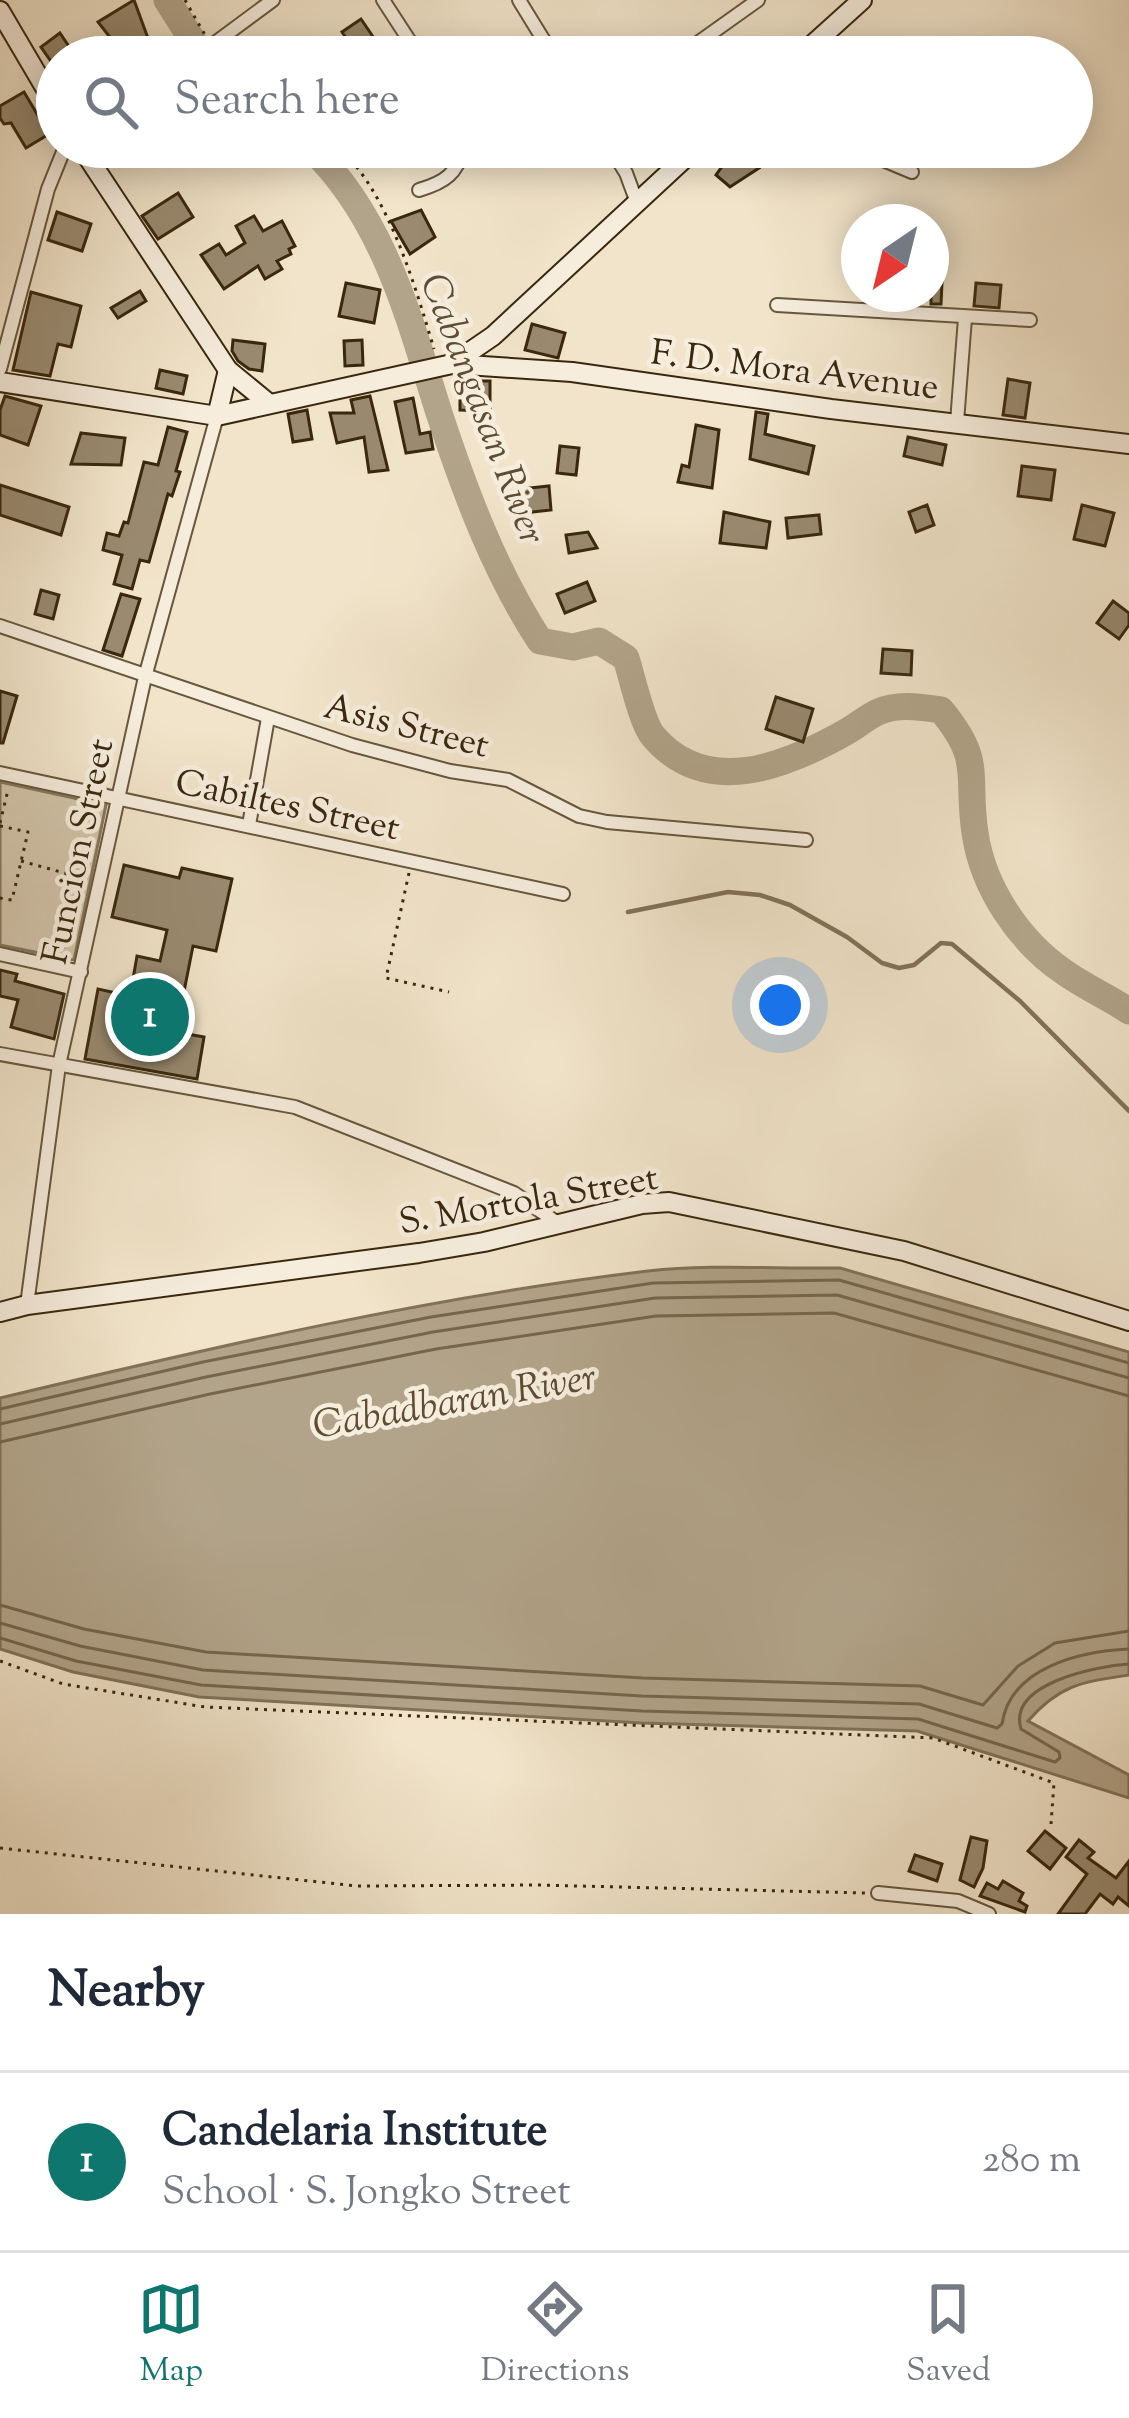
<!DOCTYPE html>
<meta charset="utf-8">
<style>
:root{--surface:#fff;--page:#f6f6f7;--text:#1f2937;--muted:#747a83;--line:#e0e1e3;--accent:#0f766e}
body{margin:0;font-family:"Sorts Mill Goudy",serif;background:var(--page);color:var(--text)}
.compass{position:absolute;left:841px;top:204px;width:108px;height:108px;border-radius:50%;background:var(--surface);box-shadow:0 6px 30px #0003;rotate:215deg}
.you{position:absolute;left:780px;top:1005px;width:42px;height:42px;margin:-30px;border:9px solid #fff;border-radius:50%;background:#1a73e8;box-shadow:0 0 0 18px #1a73e833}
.badge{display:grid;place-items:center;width:78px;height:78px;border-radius:50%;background:var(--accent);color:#fff;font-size:39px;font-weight:700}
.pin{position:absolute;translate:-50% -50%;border:6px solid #fff;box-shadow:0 3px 12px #0006}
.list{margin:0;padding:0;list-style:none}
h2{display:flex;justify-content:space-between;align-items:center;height:156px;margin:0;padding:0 48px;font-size:51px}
h2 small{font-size:39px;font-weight:400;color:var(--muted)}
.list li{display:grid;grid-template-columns:78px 1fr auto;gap:36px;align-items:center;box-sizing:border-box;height:180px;padding:0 48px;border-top:3px solid var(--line)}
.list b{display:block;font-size:45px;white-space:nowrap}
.list p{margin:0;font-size:39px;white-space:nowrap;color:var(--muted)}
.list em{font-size:39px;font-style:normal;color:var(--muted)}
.icon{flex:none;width:66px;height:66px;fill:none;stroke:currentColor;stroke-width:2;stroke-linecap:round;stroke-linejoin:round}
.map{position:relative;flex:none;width:1129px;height:1914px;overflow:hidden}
.search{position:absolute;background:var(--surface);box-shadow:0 6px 30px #0003;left:36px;right:36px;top:36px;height:132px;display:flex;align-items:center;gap:30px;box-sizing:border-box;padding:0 42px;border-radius:66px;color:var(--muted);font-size:45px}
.sheet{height:336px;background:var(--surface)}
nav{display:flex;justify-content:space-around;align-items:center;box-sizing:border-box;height:168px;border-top:3px solid var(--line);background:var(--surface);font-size:33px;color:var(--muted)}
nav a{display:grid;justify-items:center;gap:6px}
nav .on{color:var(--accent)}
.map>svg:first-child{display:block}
.green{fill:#d2c4aa;stroke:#86765c;stroke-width:3}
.water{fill:#b2a48a;stroke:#827258;stroke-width:3}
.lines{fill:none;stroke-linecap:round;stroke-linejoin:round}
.shore{stroke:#76664c;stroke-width:3}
.stream{stroke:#827258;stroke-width:4.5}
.river{stroke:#b2a48a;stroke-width:27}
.building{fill:#998a70;stroke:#39280e;stroke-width:3}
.street-casing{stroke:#67573d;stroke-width:16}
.secondary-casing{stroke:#39280e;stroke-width:22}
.path{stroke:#39280e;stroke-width:3;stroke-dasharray:3 6;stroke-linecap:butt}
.street{stroke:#f6eddd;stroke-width:12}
.secondary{stroke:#f6eddd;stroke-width:18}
.labels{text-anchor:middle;stroke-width:9;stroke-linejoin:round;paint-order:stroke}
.street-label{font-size:36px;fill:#39280e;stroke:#f6eddd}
.water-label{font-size:39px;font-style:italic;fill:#5d4d33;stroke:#f6eddd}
</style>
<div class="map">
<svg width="1129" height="1914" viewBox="0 0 1129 1914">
<rect width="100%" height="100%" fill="#f1e4ca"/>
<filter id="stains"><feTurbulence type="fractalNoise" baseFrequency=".00167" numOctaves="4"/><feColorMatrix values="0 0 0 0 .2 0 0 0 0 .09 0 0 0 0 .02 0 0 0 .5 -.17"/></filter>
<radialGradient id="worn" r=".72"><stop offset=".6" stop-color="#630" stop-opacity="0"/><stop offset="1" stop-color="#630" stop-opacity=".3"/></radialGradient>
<polygon class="green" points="0,782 106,805 74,960 0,945"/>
<path class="water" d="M 840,1268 L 1129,1352 L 1129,1675 C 1083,1682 1060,1684 1028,1721 L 1129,1775 L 1129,1798 L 917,1731 L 641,1723 L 199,1697 L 73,1672 L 0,1649 L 0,1398 C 214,1347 429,1297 648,1271 C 710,1264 777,1269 840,1268 Z"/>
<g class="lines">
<g class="shore">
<polyline points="0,1409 203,1362 431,1317 653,1283 839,1280 1129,1363"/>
<polyline points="0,1424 206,1377 433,1332 655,1298 837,1295 1129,1378"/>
<polyline points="0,1442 210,1394 436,1349 656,1316 834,1313 1129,1396"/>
<polyline points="0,1605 84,1629 206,1652 643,1678 920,1686 983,1705 1018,1666 1055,1643 1129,1631"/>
<path d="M 0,1623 L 80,1646 L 203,1670 L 642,1696 L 919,1704 L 997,1728 L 1002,1724 C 1010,1667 1082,1651 1129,1649"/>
<path d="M 0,1638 L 76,1661 L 201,1685 L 642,1711 L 918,1719 L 1055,1762 L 1060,1758 L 1059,1752 L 1021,1729 C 1007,1683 1098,1666 1129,1664"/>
</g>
<polyline class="stream" points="628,912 728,892 760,895 790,905 847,937 882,963 899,968 914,965 941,943 952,944 1020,1001 1129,1111"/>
<g class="river">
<polyline points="167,0 203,57"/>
<path d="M 310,147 C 385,219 409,319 440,416 C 466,494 495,572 540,641 L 573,647 L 599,641 L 626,658 C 632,677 642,723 653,736 C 706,799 786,766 846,732 C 857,726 867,717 878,712 C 898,703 920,707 941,710 C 984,762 966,773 975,833 C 983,888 1019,941 1064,972 C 1085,987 1108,997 1129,1011"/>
</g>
</g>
<g class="building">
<polygon points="134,0 153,52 146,57 99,57 116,45 98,22"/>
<polygon points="361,19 378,44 359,57 342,32"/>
<polygon points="60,33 76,57 57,57 57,70 41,47"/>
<polygon points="24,92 49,134 26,148 11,123 4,124 0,118 0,106"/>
<polygon points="736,147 759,168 730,187 716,175"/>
<polygon points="178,193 193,217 158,239 142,216"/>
<polygon points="421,210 435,237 410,254 391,221"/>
<polygon points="57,212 91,224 82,251 48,240"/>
<polygon points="254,216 263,231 282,221 295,246 289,249 291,254 277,261 282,269 265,279 258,266 224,289 201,255 219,244 226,255 245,243 236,226"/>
<polygon points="931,258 943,261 941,304 931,304"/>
<polygon points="346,283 380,290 374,323 339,316"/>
<polygon points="976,283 1001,285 999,308 974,306"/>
<polygon points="140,291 146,301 118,318 111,308"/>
<polygon points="31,292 81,306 71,347 58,344 50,376 13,370"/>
<polygon points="532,324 565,333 558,358 525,350"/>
<polygon points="233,340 265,344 262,371 249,369 238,361 232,351"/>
<polygon points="362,340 363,365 345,366 344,341"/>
<polygon points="160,370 187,376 183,394 156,388"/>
<polygon points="1008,379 1030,383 1025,418 1003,415"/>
<polygon points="460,381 490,381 490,411 460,410"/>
<polygon points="5,396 41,406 28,445 0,435 0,410"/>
<polygon points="370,396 388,470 369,472 364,437 337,443 330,413 354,413 351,400"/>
<polygon points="413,398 420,434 430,432 433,449 406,453 395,402"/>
<polygon points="307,410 312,439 293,442 288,414"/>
<polygon points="756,412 768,414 765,434 814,446 808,474 750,459"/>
<polygon points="696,425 719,430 712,488 678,482 682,465 689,467"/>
<polygon points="168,427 187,432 176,471 180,472 172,496 168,494 149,562 140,560 132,589 114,584 122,555 103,550 107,533 119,536 124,522 128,523 144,462 158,465"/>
<polygon points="81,433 125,438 121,465 71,464"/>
<polygon points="908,437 946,445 942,465 904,456"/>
<polygon points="560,446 579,448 576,475 557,473"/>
<polygon points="1022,466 1055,470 1051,500 1018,496"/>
<polygon points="0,485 69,507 61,535 0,515"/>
<polygon points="549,486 551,510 523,513 520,489"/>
<polygon points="927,505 934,525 916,532 909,512"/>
<polygon points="1082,505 1114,513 1105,546 1074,539"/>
<polygon points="724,512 770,522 766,548 720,543"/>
<polygon points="819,515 821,534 788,538 786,518"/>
<polygon points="588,532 597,548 569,553 566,535"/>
<polygon points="587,582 595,601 565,613 557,594"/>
<polygon points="41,590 59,595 53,619 35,614"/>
<polygon points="121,594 140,599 122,656 103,650"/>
<polygon points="1113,601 1129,613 1129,625 1119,639 1097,623"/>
<polygon points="883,649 912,651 911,675 881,673"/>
<polygon points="0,691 17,696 3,743 0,743"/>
<polygon points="776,697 813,709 803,742 766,729"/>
<polygon points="124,865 179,878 182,868 232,879 216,951 193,946 176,1032 204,1037 197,1079 85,1059 98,989 130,996 137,956 160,961 167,930 112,917"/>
<polygon points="0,970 17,974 15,981 64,994 54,1039 11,1027 18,1000 0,996"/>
<polygon points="1045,1831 1066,1848 1050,1869 1028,1851"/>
<polygon points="971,1837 987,1841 983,1868 974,1887 960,1880"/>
<polygon points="1079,1840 1094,1852 1088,1858 1116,1878 1129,1861 1129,1906 1118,1897 1113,1904 1100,1894 1085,1914 1058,1914 1087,1874 1066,1857"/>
<polygon points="915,1855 942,1864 937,1881 909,1871"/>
<polygon points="1003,1881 1023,1893 1019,1901 1027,1906 1025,1912 980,1896 987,1883 998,1889"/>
</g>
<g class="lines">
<defs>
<g id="street">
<polyline points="383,0 420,57"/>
<polyline points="519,0 554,57"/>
<polyline points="196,57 273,0"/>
<polyline points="678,57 758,0"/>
<polyline points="610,147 626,173 636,200"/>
<polyline points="852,147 912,172"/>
<path d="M 419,190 C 446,182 456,174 465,147"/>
<polyline points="777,305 1030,320"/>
<polyline points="0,369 48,189 65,147"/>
<polyline points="957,422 965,318"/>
<polyline points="0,626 352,745 450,771 508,780 579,816 607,822 806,840"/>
<polyline points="0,773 563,894"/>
<polyline points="249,825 268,718"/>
<polyline points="0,954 81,972"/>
<polyline points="0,1054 295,1107 514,1193 559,1224"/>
<polyline points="27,1305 59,1065 145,677 217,416"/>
<polyline points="878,1893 958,1901 989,1914"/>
</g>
<g id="secondary">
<polyline points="0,11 57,108"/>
<polyline points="799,57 862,0"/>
<polyline points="81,147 228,370 267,402"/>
<polyline points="452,364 572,372 831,409 1129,444"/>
<polyline points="0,382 217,416 452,364 493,336 697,147"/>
<polyline points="217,416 228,370"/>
<polyline points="0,1312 27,1305 419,1253 484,1242 642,1204 669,1202 904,1251 1129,1321"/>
</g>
</defs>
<use href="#street" class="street-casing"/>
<use href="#secondary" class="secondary-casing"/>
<g class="path">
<polyline points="185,0 205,35"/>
<path d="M 338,147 C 388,191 415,286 434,349"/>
<polyline points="0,823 8,790"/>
<polyline points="0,826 28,832 12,900 0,898"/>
<polyline points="21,861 86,879"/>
<polyline points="409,873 386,978 449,992"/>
<polyline points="0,1661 63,1684 205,1707 933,1738 1054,1783 1051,1824"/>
<polyline points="0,1848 357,1886 538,1885 866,1893"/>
</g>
<use href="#street" class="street"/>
<use href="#secondary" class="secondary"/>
</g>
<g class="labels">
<g class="street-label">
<text transform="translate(795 368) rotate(7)" y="13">F. D. Mora Avenue</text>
<text transform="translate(407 724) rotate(14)" y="13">Asis Street</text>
<text transform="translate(288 803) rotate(12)" y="13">Cabiltes Street</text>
<text transform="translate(76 851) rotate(-78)" y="13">Funcion Street</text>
<text transform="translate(528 1198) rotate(-10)" y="13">S. Mortola Street</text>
</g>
<g class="water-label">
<text transform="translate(485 408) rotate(69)" y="14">Cabangasan River</text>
<text transform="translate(454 1399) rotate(-10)" y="14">Cabadbaran River</text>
</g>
</g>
<rect width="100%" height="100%" filter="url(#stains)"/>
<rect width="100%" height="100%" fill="url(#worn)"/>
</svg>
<svg class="compass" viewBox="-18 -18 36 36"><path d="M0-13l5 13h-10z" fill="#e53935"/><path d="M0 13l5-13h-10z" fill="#747a83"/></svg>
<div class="you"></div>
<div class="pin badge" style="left:150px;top:1017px">1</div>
<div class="search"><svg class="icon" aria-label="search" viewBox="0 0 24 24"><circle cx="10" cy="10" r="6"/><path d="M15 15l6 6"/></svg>Search here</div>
</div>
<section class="sheet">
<h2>Nearby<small></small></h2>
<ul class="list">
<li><span class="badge">1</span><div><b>Candelaria Institute</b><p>School · S. Jongko Street</p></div><em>280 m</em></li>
</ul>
</section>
<nav>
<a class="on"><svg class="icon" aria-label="map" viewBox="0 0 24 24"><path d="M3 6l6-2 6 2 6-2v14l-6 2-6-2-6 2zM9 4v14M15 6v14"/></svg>Map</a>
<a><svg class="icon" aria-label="directions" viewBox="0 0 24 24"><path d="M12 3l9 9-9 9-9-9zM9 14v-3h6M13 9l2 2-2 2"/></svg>Directions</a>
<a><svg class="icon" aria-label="saved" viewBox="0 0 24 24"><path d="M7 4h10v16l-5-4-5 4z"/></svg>Saved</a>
</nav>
